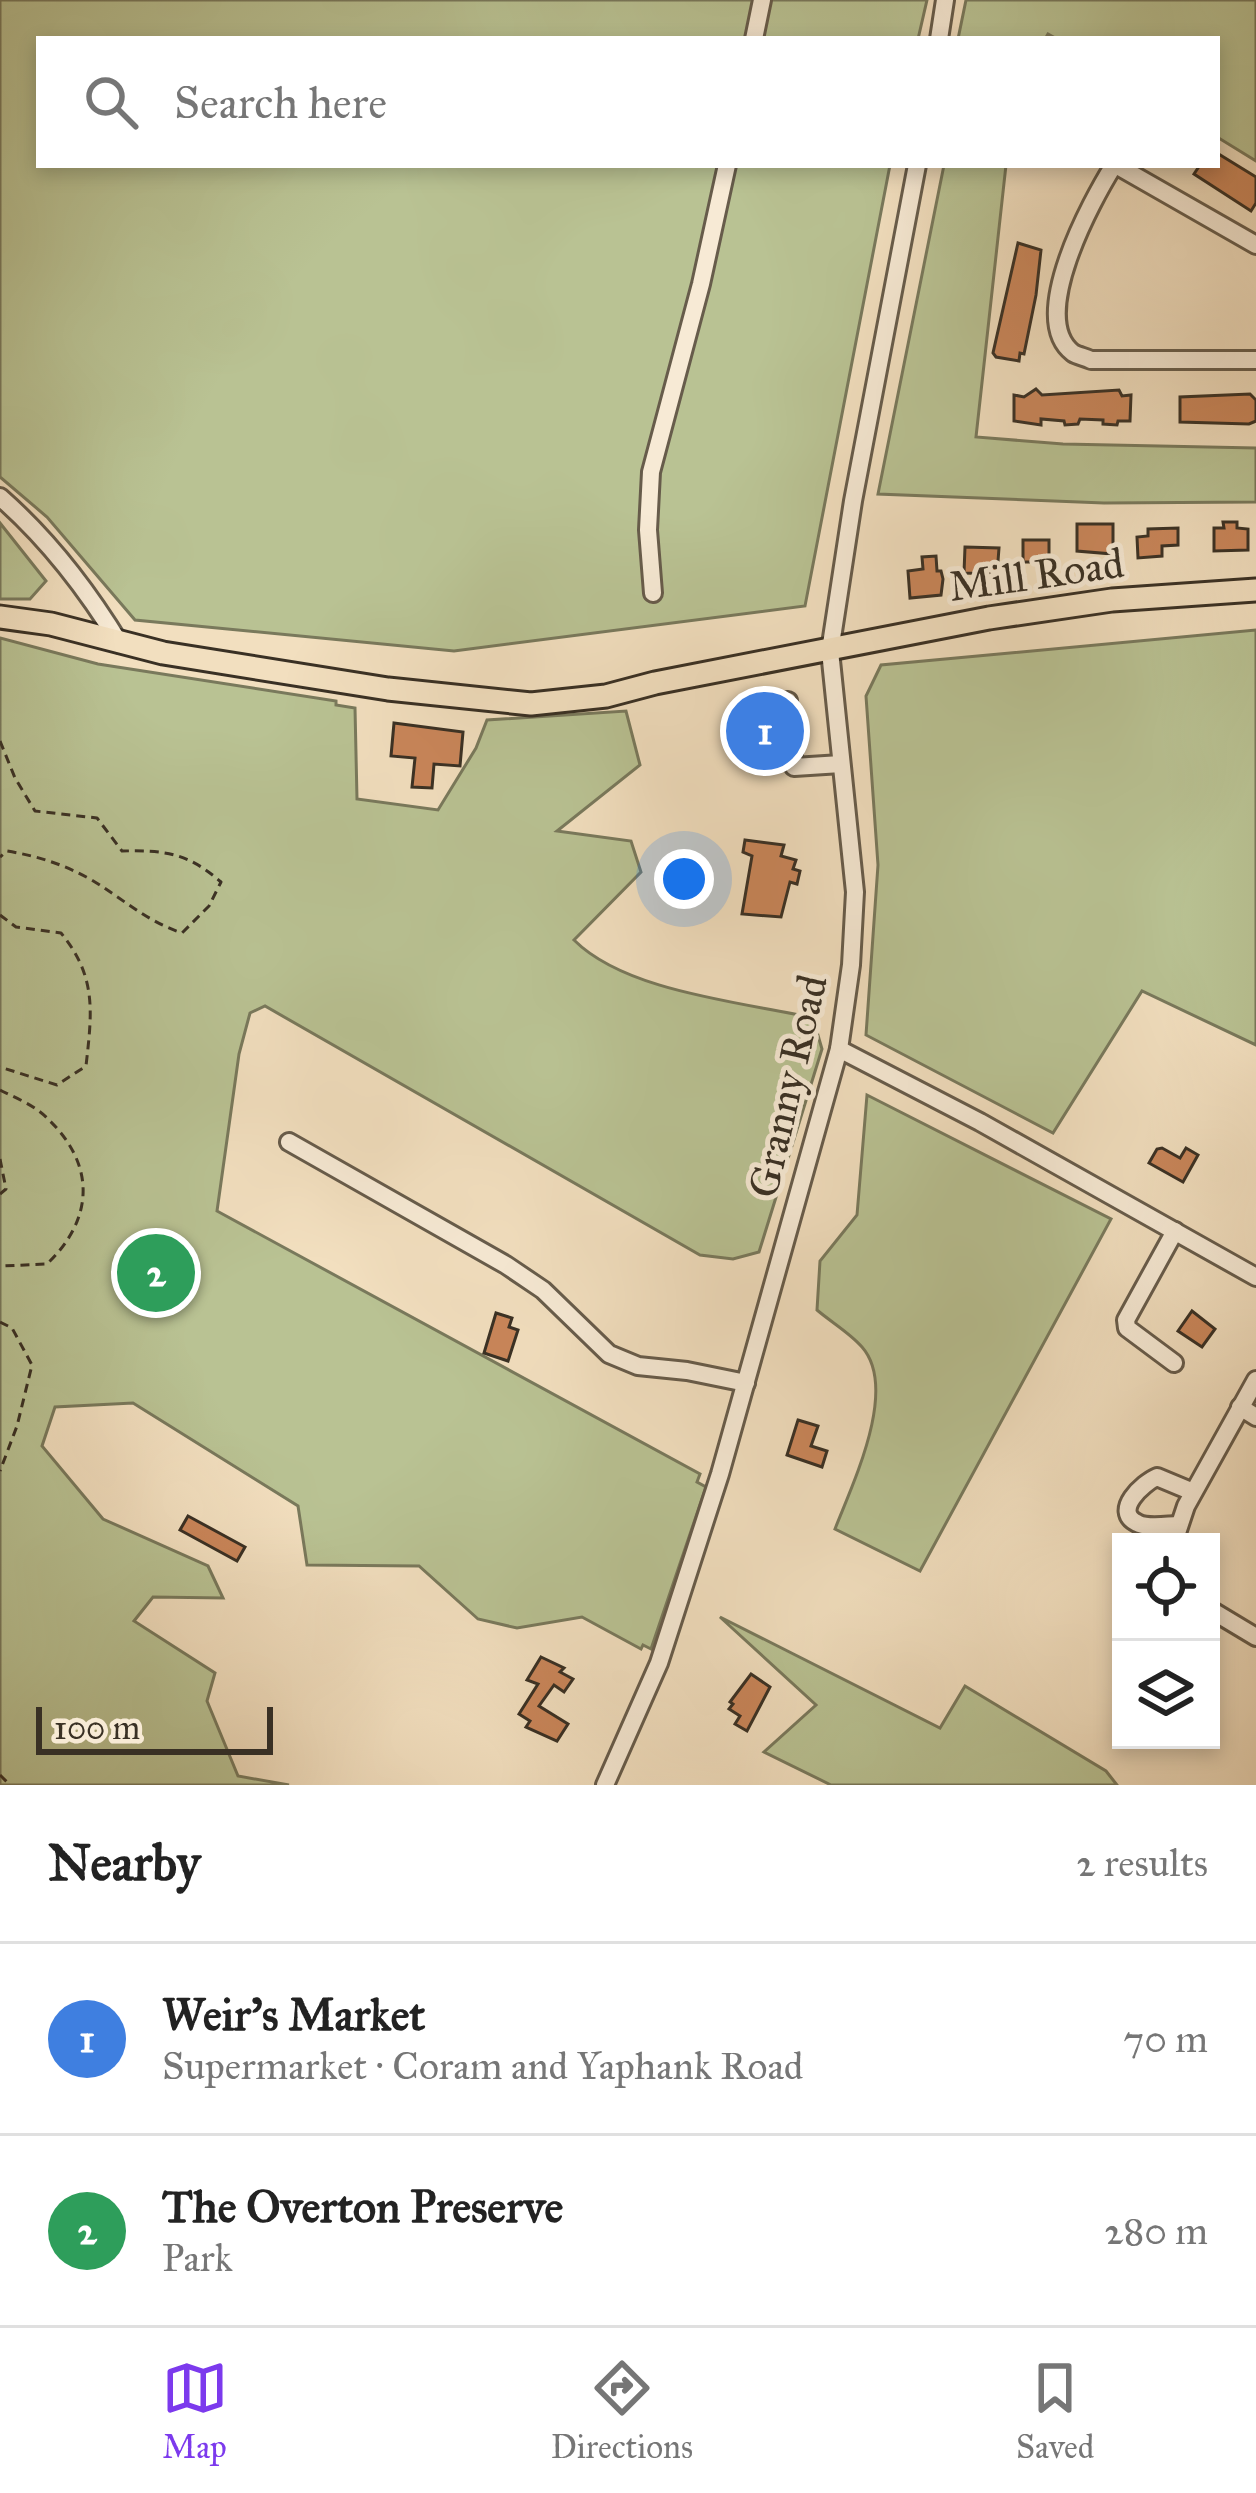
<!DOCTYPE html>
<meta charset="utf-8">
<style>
:root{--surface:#fff;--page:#f2f2f2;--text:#222;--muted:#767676;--line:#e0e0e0;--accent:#7c3aed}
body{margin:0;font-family:"IM FELL Great Primer",serif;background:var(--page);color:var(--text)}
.controls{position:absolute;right:36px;bottom:36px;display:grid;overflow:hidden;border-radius:0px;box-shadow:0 6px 18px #0003}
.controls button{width:108px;height:108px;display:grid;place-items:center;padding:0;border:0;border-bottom:3px solid var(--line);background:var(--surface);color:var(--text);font:60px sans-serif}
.scale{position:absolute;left:36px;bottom:30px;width:237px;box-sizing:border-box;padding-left:12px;border:6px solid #393024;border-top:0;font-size:33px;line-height:42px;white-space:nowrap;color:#393024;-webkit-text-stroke:9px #f7ead5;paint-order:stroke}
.you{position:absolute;left:684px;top:879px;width:42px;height:42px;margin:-30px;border:9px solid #fff;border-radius:50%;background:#1a73e8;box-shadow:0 0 0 18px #1a73e833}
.badge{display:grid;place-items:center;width:78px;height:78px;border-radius:50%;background:var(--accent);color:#fff;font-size:39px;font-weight:700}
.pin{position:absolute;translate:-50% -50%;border:6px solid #fff;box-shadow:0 3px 12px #0006}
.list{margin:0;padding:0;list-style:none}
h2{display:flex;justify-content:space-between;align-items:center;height:156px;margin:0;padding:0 48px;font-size:51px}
h2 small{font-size:39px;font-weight:400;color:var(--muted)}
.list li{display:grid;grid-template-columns:78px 1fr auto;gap:36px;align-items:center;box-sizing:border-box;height:192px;padding:0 48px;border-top:3px solid var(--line)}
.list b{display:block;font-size:45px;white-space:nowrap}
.list p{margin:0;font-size:39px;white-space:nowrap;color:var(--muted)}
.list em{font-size:39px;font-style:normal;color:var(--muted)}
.icon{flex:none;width:66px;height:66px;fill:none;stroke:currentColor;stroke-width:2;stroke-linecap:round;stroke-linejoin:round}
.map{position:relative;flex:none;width:1256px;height:1785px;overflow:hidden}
.search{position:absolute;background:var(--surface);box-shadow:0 6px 18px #0003;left:36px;right:36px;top:36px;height:132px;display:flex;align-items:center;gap:30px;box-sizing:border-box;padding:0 42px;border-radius:0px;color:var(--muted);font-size:45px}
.sheet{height:540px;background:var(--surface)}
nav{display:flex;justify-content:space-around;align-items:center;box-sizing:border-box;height:168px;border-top:3px solid var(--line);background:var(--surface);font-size:33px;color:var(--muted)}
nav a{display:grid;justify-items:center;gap:6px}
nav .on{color:var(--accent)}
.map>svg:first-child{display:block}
.green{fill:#b9c293;stroke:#79795c;stroke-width:3}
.building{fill:#ca865a;stroke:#393024;stroke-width:3}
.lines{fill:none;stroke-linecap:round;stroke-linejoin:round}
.minor-casing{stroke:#675c4b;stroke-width:22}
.major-casing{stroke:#393024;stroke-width:27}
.path{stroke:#393024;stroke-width:3;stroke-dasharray:9 6;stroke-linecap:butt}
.minor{stroke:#f7ead5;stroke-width:16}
.major{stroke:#f2dfbf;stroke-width:21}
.labels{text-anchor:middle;stroke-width:10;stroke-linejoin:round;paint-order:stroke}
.street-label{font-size:42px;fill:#393024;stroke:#f7ead5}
</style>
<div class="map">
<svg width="1256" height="1785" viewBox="0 0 1256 1785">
<rect width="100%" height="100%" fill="#f2dfbf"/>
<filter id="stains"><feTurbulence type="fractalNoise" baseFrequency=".00167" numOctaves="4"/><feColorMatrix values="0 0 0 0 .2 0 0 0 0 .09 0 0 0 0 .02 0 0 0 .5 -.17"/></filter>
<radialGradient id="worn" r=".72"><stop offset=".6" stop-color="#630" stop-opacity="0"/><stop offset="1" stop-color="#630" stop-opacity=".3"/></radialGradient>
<g class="green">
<polygon points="0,0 927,0 918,39 39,39 39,165 890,165 805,606 454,651 135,620 47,517 0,477"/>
<polygon points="966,0 1256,0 1256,161 1217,137 1217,39 1057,39 1048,34 1045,39 958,39"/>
<polygon points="944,165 1006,165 976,437 1063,444 1256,448 1256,502 1104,503 878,494"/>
<polygon points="0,523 46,581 30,599 0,599"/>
<polygon points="1256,630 1256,1045 1142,991 1053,1133 866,1035 878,865 866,696 881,665"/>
<path d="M 0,638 L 98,664 L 336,701 L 336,705 L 355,708 L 357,799 L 438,810 L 476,748 L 487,720 L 626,711 L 640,765 L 557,831 L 631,841 L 641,872 L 574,940 C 626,992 742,1002 813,1018 L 822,1049 L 759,1252 L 733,1259 L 700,1255 L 265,1006 L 250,1013 L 239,1054 L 217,1211 L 700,1474 L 697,1482 L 706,1487 L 651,1649 L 643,1645 L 641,1649 L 582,1617 L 517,1628 L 478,1619 L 419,1566 L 307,1565 L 298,1506 L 133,1403 L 55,1407 L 42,1446 L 103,1519 L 208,1566 L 223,1598 L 153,1597 L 134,1621 L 215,1673 L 207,1701 L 238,1776 L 289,1785 L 0,1785 Z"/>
<path d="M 867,1095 L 1111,1219 L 920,1571 L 835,1529 C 852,1485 899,1389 862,1347 C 850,1333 831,1322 817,1310 L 820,1261 L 857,1215 Z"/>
<polygon points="720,1617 940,1728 965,1686 1106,1771 1117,1785 831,1785 764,1752 816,1705"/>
</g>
<g class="building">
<polygon points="1217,153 1256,177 1256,203 1251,211 1194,174 1200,165 1217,165"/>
<polygon points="1018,243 1041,250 1036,295 1024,354 1020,353 1019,361 996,357 993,353"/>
<polygon points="1036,389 1042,395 1119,390 1122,396 1131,395 1130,421 1118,421 1117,425 1103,424 1103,420 1080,419 1078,424 1065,425 1064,421 1041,419 1041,425 1014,421 1014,395 1024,397"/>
<polygon points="1250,394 1256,400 1256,421 1249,424 1180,422 1180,397"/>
<polygon points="1223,522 1237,522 1237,528 1248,529 1248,550 1214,551 1214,528 1224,528"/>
<polygon points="1077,524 1113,524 1113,554 1077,551"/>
<polygon points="1178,528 1178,545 1162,546 1162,556 1138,558 1137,537 1148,536 1148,529"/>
<rect x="1023" y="540" width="26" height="22"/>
<polygon points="965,547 999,548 997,574 964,573"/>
<polygon points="936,556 937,571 941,571 943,579 941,595 910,598 908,571 923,569 922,557"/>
<polygon points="768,697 776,757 754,760 753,749 742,750 736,701"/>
<polygon points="394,723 463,732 460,766 434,764 432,788 412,787 415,758 391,756"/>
<polygon points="745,840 784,845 781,856 796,860 793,869 800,871 797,884 790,882 781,917 742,914 752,856 743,852"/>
<polygon points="1162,1148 1180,1158 1186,1148 1198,1155 1183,1182 1149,1163 1157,1149"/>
<polygon points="1192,1311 1215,1329 1202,1347 1178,1331"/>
<polygon points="496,1313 512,1318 509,1327 518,1330 508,1361 484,1353"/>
<polygon points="798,1420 818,1426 811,1446 827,1451 822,1467 787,1455"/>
<polygon points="188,1516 245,1547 237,1561 180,1530"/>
<polygon points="541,1657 564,1668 560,1672 573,1679 564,1692 554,1685 539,1706 568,1724 557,1741 526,1727 530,1721 519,1714 538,1684 527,1680"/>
<polygon points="751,1674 770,1687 747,1731 735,1724 740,1716 729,1709 733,1704 730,1702"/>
</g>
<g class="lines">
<defs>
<g id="minor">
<polyline points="754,39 762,0"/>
<polyline points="939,39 945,0"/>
<path d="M 1114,165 C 1092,200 1027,318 1073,353 C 1078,356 1085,357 1091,360 L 1256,360"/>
<polyline points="1116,165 1256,245"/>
<path d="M 0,497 C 49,540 86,588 120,644"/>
<polyline points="653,593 648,530 651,472 701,284 727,165"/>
<polyline points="788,701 794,767 841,764"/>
<polyline points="839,1049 980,1122 1256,1277"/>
<polyline points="289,1142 506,1265 543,1290 609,1354 638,1366 687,1371 746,1383"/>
<polyline points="1174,1363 1127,1328 1126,1320 1175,1231"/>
<polyline points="1240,1407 1256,1417"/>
<path d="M 1179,1525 C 1168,1525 1147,1529 1137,1523 C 1112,1511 1143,1483 1157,1477 L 1193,1492"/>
<polyline points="1174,1542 1186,1506 1256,1380"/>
<polyline points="1211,1610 1256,1637"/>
<polyline points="605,1785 659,1663 720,1474 839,1049 851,965 855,892 830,651 853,501 917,165"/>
</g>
<polyline id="major" points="0,617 51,624 163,653 388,689 531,704 606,696 655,683 989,618 1112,600 1256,590"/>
</defs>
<use href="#minor" class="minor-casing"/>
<use href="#major" class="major-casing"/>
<g class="path">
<path d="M 0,741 L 15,778 L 35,811 L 97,818 L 122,851 C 165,850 188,853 221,882 L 209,906 L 182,933 C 146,921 122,898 90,879 C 63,864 37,856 7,851 L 0,857"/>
<path d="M 0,915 L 16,927 L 61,933 C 97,977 92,1012 86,1066 L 57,1085 L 0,1067"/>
<path d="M 0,1090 C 16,1098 36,1106 48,1119 C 96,1165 94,1219 47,1264 L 0,1266"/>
<polyline points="0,1159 6,1189 0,1194"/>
<polyline points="0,1322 12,1328 32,1365 17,1426 0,1471"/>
<polyline points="0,1775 10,1785"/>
</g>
<use href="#minor" class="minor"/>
<use href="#major" class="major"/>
</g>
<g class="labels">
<g class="street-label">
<text transform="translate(1036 574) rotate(-8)" y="15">Mill Road</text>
<text transform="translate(787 1086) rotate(-77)" y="15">Granny Road</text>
</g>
</g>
<rect width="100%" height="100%" filter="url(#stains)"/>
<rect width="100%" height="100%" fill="url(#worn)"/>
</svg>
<div class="controls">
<button><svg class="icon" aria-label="locate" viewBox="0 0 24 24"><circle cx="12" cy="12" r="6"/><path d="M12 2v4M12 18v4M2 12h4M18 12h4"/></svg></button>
<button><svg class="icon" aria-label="layers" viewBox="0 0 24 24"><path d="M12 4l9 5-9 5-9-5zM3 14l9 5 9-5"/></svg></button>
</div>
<div class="scale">100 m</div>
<div class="you"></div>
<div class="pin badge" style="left:765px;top:731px;background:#3f7fe0">1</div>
<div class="pin badge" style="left:156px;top:1273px;background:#2e9e5b">2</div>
<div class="search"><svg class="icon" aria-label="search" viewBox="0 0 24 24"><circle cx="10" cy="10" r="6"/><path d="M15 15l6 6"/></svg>Search here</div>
</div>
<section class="sheet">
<h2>Nearby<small>2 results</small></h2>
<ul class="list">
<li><span class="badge" style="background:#3f7fe0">1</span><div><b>Weir's Market</b><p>Supermarket · Coram and Yaphank Road</p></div><em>70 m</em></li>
<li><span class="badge" style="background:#2e9e5b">2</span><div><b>The Overton Preserve</b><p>Park</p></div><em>280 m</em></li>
</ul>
</section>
<nav>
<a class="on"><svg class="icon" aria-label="map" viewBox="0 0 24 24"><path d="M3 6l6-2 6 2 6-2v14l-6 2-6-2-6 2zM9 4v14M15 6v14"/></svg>Map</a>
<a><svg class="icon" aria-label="directions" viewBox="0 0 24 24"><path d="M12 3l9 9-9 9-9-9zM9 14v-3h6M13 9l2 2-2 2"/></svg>Directions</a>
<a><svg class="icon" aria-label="saved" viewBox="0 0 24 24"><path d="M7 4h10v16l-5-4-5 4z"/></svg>Saved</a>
</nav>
